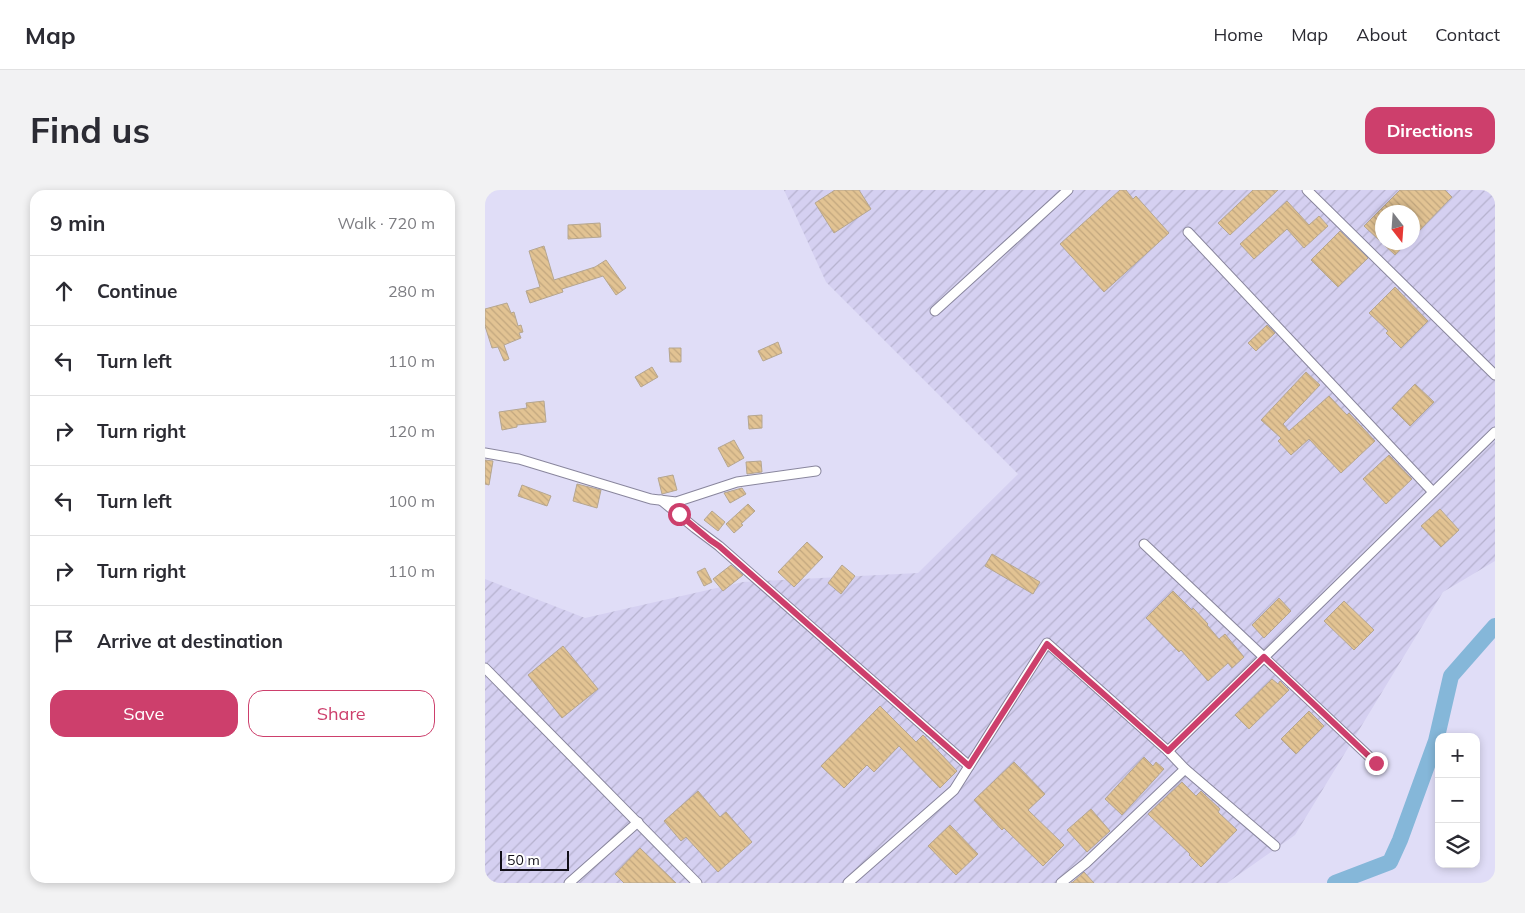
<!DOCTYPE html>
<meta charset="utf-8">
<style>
:root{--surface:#fff;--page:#f2f2f3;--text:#2b2b33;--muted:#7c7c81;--line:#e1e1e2;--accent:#cd3f6c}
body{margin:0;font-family:Mulish,sans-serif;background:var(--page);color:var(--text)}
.controls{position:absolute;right:15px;bottom:15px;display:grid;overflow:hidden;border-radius:10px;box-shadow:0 2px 8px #0003}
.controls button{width:45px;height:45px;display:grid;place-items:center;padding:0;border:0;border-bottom:1px solid var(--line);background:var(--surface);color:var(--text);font:25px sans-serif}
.compass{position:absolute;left:890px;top:15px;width:45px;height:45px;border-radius:50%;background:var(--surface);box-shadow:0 2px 8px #0003;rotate:163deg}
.scale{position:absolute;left:15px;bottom:12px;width:69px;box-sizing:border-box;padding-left:5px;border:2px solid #121019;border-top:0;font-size:14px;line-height:18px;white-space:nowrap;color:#121019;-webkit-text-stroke:4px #fff;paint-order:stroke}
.stop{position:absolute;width:15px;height:15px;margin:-11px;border:4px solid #cd3f6c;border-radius:50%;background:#fff}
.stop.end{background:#cd3f6c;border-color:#fff;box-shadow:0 1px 5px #0008}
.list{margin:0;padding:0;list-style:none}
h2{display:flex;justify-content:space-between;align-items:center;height:65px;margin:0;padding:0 20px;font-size:21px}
h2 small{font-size:16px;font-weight:400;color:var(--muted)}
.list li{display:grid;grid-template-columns:32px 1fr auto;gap:15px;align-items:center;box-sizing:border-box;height:70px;padding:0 20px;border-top:1px solid var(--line)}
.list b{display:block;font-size:19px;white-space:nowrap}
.list em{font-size:16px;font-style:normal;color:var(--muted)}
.actions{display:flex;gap:10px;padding:15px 20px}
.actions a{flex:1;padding:11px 0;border:1px solid var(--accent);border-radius:15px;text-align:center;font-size:18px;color:var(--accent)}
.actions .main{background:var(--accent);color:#fff}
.icon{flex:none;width:28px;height:28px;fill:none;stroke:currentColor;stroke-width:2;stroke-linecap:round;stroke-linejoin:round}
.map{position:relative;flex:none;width:1010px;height:693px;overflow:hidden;border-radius:15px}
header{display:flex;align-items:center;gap:30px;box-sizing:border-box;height:70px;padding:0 25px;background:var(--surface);border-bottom:1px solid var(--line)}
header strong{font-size:24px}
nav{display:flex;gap:28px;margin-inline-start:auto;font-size:18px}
.intro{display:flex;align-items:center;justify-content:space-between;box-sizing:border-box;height:120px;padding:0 30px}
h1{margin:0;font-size:35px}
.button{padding:12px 22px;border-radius:15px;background:var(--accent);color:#fff;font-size:18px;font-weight:700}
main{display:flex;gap:30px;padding:0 30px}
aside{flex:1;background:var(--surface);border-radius:15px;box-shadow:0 2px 8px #0003}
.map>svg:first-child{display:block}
.industrial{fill:url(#industrial-furrows);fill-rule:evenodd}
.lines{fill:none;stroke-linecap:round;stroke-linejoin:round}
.river{stroke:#85b7d9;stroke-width:16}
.building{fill:url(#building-back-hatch);stroke:#b5a690}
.street-casing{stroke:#89869d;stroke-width:11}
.street{stroke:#fff;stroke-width:9}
.route{stroke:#cd3f6c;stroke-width:6}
</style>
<header>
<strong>Map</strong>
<nav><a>Home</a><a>Map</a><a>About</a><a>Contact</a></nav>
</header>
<div class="intro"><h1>Find us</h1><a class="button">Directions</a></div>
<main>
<aside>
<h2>9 min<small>Walk · 720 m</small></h2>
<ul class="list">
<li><svg class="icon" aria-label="ahead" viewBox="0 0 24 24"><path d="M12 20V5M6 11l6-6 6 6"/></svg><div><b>Continue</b></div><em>280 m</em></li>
<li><svg class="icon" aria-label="left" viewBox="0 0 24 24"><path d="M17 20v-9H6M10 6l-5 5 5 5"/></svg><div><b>Turn left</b></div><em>110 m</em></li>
<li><svg class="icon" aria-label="right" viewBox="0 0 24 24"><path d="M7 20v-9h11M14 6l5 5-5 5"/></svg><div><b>Turn right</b></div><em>120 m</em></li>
<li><svg class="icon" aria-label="left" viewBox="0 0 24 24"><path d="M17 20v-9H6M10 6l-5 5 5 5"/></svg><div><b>Turn left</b></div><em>100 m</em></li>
<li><svg class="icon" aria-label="right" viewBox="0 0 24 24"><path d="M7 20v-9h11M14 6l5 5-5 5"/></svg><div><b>Turn right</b></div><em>110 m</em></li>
<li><svg class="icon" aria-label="arrive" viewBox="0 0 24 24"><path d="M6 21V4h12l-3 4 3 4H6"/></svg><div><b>Arrive at destination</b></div></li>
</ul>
<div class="actions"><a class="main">Save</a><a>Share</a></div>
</aside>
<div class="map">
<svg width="1010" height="693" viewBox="0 0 1010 693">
<defs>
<pattern id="industrial-furrows" width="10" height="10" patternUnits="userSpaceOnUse" patternTransform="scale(1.25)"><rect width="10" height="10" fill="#d5d0f1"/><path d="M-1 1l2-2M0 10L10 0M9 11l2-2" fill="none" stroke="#b6b2ce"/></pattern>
<pattern id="building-back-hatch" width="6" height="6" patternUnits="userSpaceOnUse" patternTransform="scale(1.25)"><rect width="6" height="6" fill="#e2c393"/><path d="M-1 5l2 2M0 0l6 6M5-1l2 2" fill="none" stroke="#c1a67e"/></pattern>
</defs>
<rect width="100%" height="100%" fill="#e0ddf7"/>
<path class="industrial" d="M 299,0 L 1010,0 L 1010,371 L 958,402 L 810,645 L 742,693 L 0,693 L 0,389 L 100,428 L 258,392 L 433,383 L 533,284 L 341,92 ZM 898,22 L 928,22 L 928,52 L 898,52 Z"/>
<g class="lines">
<polyline class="river" points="850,693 905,672 915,650 951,551 966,486 1010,436"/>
</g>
<g class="building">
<polygon points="350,0 374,0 386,19 349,43 330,13"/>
<polygon points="635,0 641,0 648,9 651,6 684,43 619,102 575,54"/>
<polygon points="768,0 793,0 745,45 733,33"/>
<polygon points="915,0 960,0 967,7 928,47 928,22 898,22 898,52 922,52 910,65 879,36"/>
<polygon points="802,11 824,35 834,26 843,36 819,58 802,39 769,69 755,54"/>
<polygon points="115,33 116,47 83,49 83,35"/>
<polygon points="855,41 883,68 853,97 826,70"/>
<polygon points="59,56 69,90 110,77 121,70 141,98 131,105 118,86 77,99 78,102 45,113 41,101 55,97 44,61"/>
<polygon points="910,97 943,131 916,158 901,143 903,141 884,123"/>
<polygon points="22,113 26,123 29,122 33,136 36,135 38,142 34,143 36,148 19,155 24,169 19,171 13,157 7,158 0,136 0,119"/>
<polygon points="782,135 790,143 771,161 763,153"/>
<polygon points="293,152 297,163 278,171 273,161"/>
<polygon points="184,158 196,158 196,172 185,172"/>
<polygon points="167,177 173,187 156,197 150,187"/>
<polygon points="821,182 835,195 798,234 804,241 844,206 862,225 864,223 890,251 856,283 824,249 806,265 793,251 796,248 776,230"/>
<polygon points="930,194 949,212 925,236 907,218"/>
<polygon points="59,211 61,232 32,235 32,237 17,240 14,222 42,218 41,213"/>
<polygon points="277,225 277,238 264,239 263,226"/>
<polygon points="249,250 259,268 243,277 233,258"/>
<polygon points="904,265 927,289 901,314 878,289"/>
<polygon points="0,270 8,271 4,295 0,294"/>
<polygon points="276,271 277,282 262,284 261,272"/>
<polygon points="188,285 192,300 177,304 173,288"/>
<polygon points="92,294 116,300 112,318 88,311"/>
<polygon points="37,295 66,306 62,316 33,306"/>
<polygon points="257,298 261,304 245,313 239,303"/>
<polygon points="263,314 270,321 256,334 258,335 249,343 241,334"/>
<polygon points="955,319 974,340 956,357 936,336"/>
<polygon points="227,321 240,332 233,341 219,330"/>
<polygon points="322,352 338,367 309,397 293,382"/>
<polygon points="507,364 555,392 548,404 500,376"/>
<polygon points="246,375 258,385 238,401 228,389"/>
<polygon points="357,375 370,386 356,404 343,393"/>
<polygon points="220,378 227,392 219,396 212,382"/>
<polygon points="688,401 707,420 708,418 723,434 722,435 734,449 740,444 759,467 747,478 743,473 723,491 696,460 694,462 661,428"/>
<polygon points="794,408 806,421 779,448 767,435"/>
<polygon points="859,411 889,440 869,460 839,431"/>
<polygon points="78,456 113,499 77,528 43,485"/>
<polygon points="787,489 793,494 795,491 804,500 764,539 750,525"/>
<polygon points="395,516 431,552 438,545 472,581 455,598 414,556 389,582 382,575 359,598 336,576"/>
<polygon points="824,521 839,536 811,564 796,549"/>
<polygon points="659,567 668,576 671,572 679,579 637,625 620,609"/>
<polygon points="529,572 560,604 543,620 579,655 558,676 519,638 517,640 489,610"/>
<polygon points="697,592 711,606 716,601 719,604 735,619 733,622 752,640 716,677 704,665 705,664 663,624"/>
<polygon points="213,601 235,627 241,622 267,652 233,682 201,647 196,651 179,631"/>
<polygon points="606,619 625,641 602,662 582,640"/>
<polygon points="465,635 493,664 471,685 443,656"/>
<polygon points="155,658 191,693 139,693 130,684"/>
<polygon points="599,682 609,693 586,693 588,692"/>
</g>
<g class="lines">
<defs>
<g id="street">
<polyline points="822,0 1010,185"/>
<polyline points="703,42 948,302"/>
<polyline points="450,121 583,0"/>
<polyline points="0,263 34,269 166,309 191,312 252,292 331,281"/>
<polyline points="176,310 210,338 234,356 484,576"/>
<polyline points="659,354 891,573"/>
<polyline points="0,478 212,693"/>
<polyline points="683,561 1010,242"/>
<polyline points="84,693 153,632"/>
<polyline points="363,693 469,600 562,453 683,561 700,579 790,656"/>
<polyline points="576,693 601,673 700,579"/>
</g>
</defs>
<use href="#street" class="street-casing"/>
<use href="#street" class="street"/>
</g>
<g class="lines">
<polyline class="route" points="194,324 225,350 234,356 484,576 562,454 683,561 779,467 891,573"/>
</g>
</svg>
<div class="controls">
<button>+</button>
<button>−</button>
<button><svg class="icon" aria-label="layers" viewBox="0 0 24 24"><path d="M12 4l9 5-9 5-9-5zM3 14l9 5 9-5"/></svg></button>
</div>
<svg class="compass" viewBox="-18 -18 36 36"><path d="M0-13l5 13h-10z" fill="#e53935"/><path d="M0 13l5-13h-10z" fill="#7c7c81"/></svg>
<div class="scale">50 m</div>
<div class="stop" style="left:194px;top:324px"></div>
<div class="stop end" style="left:891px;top:573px"></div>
</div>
</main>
